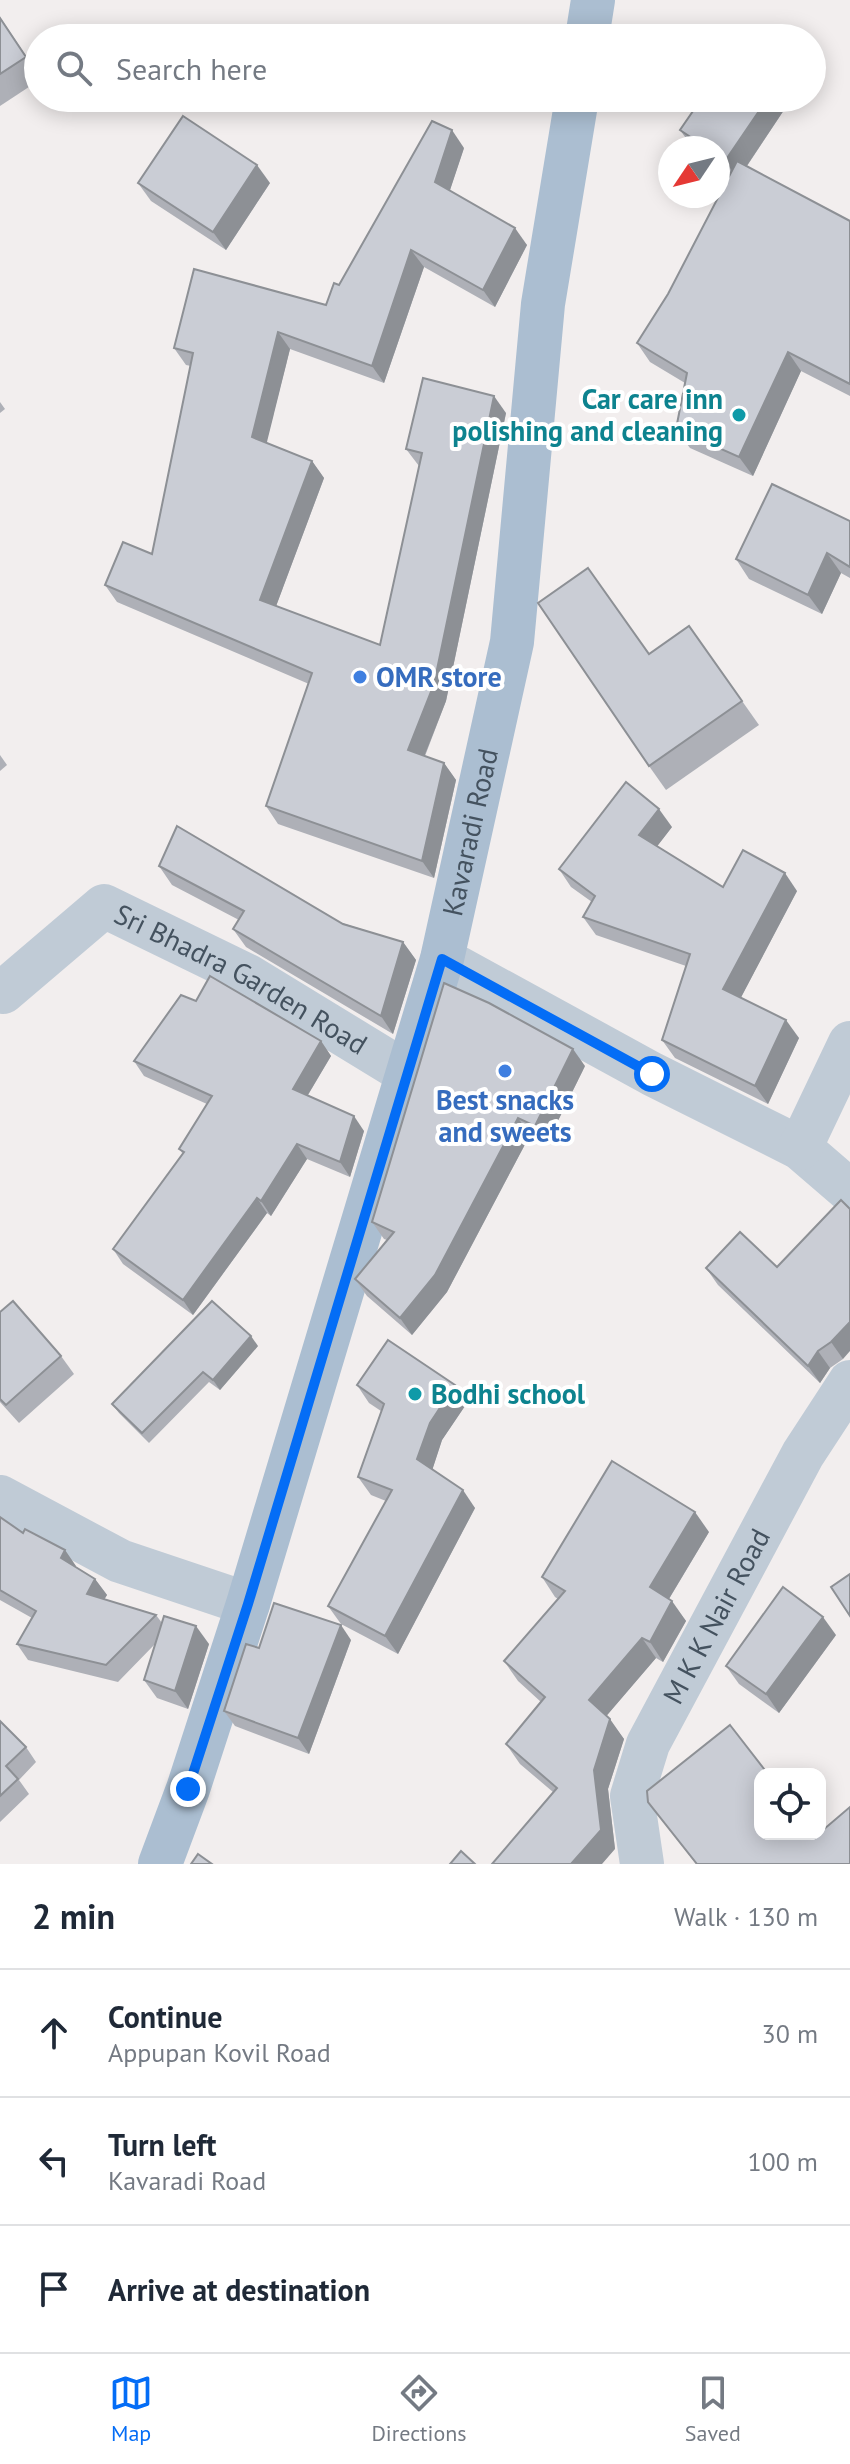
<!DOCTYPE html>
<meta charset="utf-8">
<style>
:root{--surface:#fff;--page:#f2f2f3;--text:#1f2937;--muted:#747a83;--line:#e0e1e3;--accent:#046df6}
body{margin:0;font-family:"PT Sans",sans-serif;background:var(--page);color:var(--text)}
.controls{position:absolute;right:24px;bottom:24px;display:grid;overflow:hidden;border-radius:16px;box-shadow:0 4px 20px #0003}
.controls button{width:72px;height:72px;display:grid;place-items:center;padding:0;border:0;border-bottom:2px solid var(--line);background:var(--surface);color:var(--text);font:40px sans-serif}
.compass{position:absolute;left:658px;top:136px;width:72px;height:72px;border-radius:50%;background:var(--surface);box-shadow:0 4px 20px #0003;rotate:235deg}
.stop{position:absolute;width:24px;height:24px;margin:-18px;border:6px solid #046df6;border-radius:50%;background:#fff}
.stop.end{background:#046df6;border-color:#fff;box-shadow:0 2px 8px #0008}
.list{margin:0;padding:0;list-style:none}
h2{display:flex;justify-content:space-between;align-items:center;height:104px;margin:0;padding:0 32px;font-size:34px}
h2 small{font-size:26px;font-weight:400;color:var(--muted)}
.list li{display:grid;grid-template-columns:52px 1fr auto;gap:24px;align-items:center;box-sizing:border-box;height:128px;padding:0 32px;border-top:2px solid var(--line)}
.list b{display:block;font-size:30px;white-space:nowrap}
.list p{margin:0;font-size:26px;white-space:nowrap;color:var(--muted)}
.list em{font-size:26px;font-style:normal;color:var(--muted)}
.icon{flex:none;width:44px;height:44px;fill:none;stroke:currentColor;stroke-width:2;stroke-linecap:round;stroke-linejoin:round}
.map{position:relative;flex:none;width:850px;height:1864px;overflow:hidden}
.search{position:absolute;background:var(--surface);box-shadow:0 4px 20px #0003;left:24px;right:24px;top:24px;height:88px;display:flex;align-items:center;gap:20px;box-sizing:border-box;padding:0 28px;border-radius:44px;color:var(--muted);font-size:30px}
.sheet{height:488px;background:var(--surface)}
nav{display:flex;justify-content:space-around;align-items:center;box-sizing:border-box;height:112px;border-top:2px solid var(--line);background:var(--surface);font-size:22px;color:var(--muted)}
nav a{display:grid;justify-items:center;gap:4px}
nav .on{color:var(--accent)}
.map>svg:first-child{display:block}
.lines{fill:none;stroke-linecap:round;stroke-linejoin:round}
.minor{stroke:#c0cbd6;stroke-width:44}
.major{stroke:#abbed1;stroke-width:44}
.wall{fill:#aeb0b7}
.shaded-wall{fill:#8d9095}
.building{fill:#cacdd5;stroke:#8d9095;stroke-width:2}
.route{stroke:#046df6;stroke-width:10}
.culture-dot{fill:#0f9aa8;stroke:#fff;stroke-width:3}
.shop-dot{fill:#3f7fe0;stroke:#fff;stroke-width:3}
.labels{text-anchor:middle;stroke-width:8;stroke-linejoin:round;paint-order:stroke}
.culture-label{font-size:28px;font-weight:bold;fill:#0d838f;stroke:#fff;text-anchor:end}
.shop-label{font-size:28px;font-weight:bold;fill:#366cbe;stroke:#fff;text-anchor:start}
.street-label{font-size:28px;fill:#44525f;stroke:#fff}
</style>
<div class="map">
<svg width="850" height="1864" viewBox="0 0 850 1864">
<rect width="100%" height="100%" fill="#f2eeee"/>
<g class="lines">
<g class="minor">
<polyline points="442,959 652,1074 800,1148 850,1191"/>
<path id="s1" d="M 0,989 L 3,992 L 104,906 L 248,976 L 410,1075"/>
<polyline points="800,1148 850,1043"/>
<polyline points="0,1497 120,1561 248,1604"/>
<path id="s2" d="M 642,1864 L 632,1796 L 648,1744 L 803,1454 L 850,1382"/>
</g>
<g class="major">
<polyline points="587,38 593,0"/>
<path id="s3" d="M 160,1864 L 188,1789 L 248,1604 L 442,959 L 512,642 L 543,304 L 577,98"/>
</g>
</g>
<g class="wall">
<polygon points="0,17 38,74 38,81 0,106"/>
<polygon points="702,98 776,98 784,110 747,166 850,221 850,396 801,371 753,476 690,448 676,429 685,383 650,362 637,343 668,294 730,174 718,165 718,148 693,148 680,130"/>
<polygon points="464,148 450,190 527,245 495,307 424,267 384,383 290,349 266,443 312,461 324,478 276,606 380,645 419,466 406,449 506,413 446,701 425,756 444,763 456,780 434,878 278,824 266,806 309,684 117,602 105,585 152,554 191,366 186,365 174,348 326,305 339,285"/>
<polygon points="138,183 270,183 226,250 151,201"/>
<polygon points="0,402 5,409 0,413"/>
<polygon points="850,521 850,578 841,573 822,614 749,579 736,559"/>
<polygon points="689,626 759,725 666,790 649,766 649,654"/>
<polygon points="0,755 7,765 0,771"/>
<polygon points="672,827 657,846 723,887 797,891 741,997 799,1038 768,1104 675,1058 662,1040 686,966 596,935 583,917 592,902 571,887 559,869"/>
<polygon points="159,866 403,942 416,960 393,1034 246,947 233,929 239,920 172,885"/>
<polygon points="196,1001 321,1041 331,1056 308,1095 364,1131 350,1177 307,1159 271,1216 267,1213 193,1315 123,1264 113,1249 183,1154 179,1149 207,1104 144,1076 134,1061"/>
<polygon points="585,1066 547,1143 530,1135 447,1292 412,1335 367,1296 355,1279 387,1240 384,1239 372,1222"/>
<polygon points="841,1200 843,1359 830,1368 820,1383 718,1285 706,1268 777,1267"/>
<polygon points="0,1312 61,1356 74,1374 19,1423 0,1402"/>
<polygon points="258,1346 220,1390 209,1382 149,1443 119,1413 112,1404"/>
<polygon points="357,1385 455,1385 467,1403 442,1440 432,1470 475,1508 398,1654 341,1624 328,1606 386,1501 371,1495 358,1477 381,1411 369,1403"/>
<polygon points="0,1517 23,1533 65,1550 76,1567 95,1579 107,1595 104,1599 156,1615 162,1623 209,1644 188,1709 157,1698 144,1680 155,1644 118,1682 28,1660 17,1644 32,1618 0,1600"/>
<polygon points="709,1532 669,1599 686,1621 663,1662 656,1658 606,1716 624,1739 608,1789 615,1849 553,1792 520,1764 506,1744 541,1702 518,1681 504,1661 558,1599 555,1597 542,1577"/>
<polygon points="836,1635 779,1713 739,1684 726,1666"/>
<polygon points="351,1640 309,1754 235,1726 224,1711"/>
<polygon points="0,1721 26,1747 36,1762 19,1780 29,1794 0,1822"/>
<polygon points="648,1802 816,1836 850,1864 696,1864"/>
</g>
<g class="shaded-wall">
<polygon points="768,98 776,98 784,110 738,179 725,161"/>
<polygon points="452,130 464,148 447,199 435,182"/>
<polygon points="257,165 270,183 226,250 213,232"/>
<polygon points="515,228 527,245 495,307 483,290"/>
<polygon points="411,250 424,267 384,383 372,366"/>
<polygon points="278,332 290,349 264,454 252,437"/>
<polygon points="788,352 801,371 753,476 739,457"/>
<polygon points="494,396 506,413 446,701 420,767 408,750"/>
<polygon points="312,461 324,478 272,617 260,600"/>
<polygon points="827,553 841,573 822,614 808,595"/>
<polygon points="444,763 456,780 434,878 422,861"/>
<polygon points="659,809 672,827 652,853 639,835"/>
<polygon points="785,873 797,891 736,1007 723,989"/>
<polygon points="403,942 416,960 393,1034 381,1016"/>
<polygon points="786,1020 799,1038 768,1104 755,1086"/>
<polygon points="321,1041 331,1056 303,1103 293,1089"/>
<polygon points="573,1049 585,1066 547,1143 535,1126"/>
<polygon points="354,1116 364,1131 350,1177 340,1162"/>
<polygon points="518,1118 530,1135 447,1292 412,1335 400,1318"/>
<polygon points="297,1144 307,1159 271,1216 261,1201"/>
<polygon points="257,1198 267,1213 193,1315 183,1300"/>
<polygon points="850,1322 850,1351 843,1359 831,1342"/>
<polygon points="251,1336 258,1346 220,1390 213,1380"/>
<polygon points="818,1351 830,1368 820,1383 808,1366"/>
<polygon points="455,1385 467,1403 442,1440 430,1477 417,1459 430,1423"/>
<polygon points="463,1490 475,1508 398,1654 385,1636"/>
<polygon points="695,1512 709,1532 664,1607 650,1587"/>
<polygon points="65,1550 76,1566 72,1574 61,1558"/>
<polygon points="95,1579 107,1595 98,1610 87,1594"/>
<polygon points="672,1601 686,1621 663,1662 650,1642"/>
<polygon points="823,1617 836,1635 779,1713 766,1694"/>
<polygon points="341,1625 351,1640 309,1754 298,1738"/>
<polygon points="196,1626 209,1644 188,1709 175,1691"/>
<polygon points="642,1638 656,1658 603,1720 589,1700"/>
<polygon points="610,1719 624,1739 608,1789 615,1849 602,1864 571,1864 594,1770"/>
</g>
<g class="building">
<polygon points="0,18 26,57 0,74"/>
<polygon points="702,98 768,98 725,161 718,156 718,148 707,148 680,130"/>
<polygon points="183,116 257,165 213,232 138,183"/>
<polygon points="432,121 452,130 435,182 515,228 483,290 411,250 372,366 278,332 252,437 312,461 260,600 380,645 422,453 406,449 423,378 494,396 434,684 408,750 444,763 422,861 266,806 312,673 105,585 123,542 152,554 193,353 174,348 194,269 326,305 334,283 339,285"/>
<polygon points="737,161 850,221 850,384 788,352 739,457 676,429 687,373 637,343 668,294"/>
<polygon points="772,484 850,521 850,567 827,553 808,595 736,559"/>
<polygon points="588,568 649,654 689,626 742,701 649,766 538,603"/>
<polygon points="626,782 659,809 639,835 723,887 743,850 785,873 723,989 786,1020 755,1086 662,1040 690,954 583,917 595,896 559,869"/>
<polygon points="177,826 343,924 403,942 381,1016 233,929 244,911 159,866"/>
<polygon points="210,976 321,1041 293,1089 354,1116 340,1162 297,1144 261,1201 257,1198 183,1300 113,1249 184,1152 179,1149 212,1096 134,1061 181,995 196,1001"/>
<polygon points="444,983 489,1003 573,1049 535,1126 518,1118 435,1275 400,1318 355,1279 394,1232 372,1222"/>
<polygon points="841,1200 850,1209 850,1322 831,1342 818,1351 808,1366 706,1268 740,1232 777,1267"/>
<polygon points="13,1301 61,1356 6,1405 0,1399 0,1312"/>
<polygon points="212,1301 251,1336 213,1380 203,1372 142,1433 112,1404"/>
<polygon points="388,1340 455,1385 430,1423 417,1459 463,1490 385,1636 328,1606 392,1490 358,1477 384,1404 357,1385"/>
<polygon points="612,1461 695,1512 650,1587 672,1601 650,1642 642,1638 589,1700 610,1719 594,1770 601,1830 571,1864 492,1864 557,1788 506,1744 545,1697 504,1661 565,1591 542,1577"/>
<polygon points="0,1517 23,1533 25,1529 65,1550 61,1558 95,1579 87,1594 156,1615 106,1665 17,1644 36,1611 0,1590"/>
<polygon points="850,1574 850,1616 831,1587"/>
<polygon points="783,1587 823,1617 766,1694 726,1666"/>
<polygon points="274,1603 341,1625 298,1738 224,1711 246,1644 259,1648"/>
<polygon points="164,1616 196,1626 175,1691 144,1680"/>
<polygon points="0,1721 26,1747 6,1766 18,1779 0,1796"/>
<polygon points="730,1725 768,1774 760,1774 760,1834 815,1834 816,1836 850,1807 850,1864 697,1864 648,1802 647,1791"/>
<polygon points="461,1851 475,1864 450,1864"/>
<polygon points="198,1854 212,1864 191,1864"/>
</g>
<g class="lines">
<polyline class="route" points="188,1789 248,1604 442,959 652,1074"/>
</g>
<g class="culture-dot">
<circle cx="739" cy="415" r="8"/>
<circle cx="415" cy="1394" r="8"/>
</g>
<g class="shop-dot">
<circle cx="360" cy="677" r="8"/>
<circle cx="505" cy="1071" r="8"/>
</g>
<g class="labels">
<g class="culture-label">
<text x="723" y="409">Car care inn<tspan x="723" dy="32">polishing and cleaning</tspan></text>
<text x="431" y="1404" text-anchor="start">Bodhi school</text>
</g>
<g class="shop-label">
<text x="376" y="687">OMR store</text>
<text x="505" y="1110" text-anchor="middle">Best snacks<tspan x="505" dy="32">and sweets</tspan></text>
</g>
<g class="street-label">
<text dy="10" stroke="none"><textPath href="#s3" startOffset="1078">Kavaradi Road</textPath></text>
<text dy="10" stroke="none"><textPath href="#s1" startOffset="292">Sri Bhadra Garden Road</textPath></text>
<text dy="10" stroke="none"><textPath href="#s2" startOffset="268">M K K Nair Road</textPath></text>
</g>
</g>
</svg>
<div class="controls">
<button><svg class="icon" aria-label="locate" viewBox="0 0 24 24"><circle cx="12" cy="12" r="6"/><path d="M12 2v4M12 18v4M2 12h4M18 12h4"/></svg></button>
</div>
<svg class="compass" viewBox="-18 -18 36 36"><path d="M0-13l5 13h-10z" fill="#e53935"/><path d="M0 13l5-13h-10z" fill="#747a83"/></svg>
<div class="stop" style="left:652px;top:1074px"></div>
<div class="stop end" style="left:188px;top:1789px"></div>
<div class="search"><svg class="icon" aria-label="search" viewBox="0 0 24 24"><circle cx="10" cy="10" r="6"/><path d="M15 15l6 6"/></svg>Search here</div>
</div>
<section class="sheet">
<h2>2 min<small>Walk · 130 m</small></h2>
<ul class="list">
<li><svg class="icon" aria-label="ahead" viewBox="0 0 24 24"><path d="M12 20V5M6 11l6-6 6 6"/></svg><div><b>Continue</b><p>Appupan Kovil Road</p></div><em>30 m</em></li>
<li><svg class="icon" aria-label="left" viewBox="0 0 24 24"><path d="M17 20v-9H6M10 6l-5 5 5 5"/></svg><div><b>Turn left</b><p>Kavaradi Road</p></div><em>100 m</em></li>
<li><svg class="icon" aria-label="arrive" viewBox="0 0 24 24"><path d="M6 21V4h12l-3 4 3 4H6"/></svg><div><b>Arrive at destination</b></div></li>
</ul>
</section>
<nav>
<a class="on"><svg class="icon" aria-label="map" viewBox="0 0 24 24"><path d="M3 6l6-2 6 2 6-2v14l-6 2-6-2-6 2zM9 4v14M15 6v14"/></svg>Map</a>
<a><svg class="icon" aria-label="directions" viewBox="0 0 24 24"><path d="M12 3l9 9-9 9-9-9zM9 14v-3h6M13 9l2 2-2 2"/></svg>Directions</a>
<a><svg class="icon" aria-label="saved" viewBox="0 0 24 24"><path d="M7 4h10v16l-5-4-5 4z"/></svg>Saved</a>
</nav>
